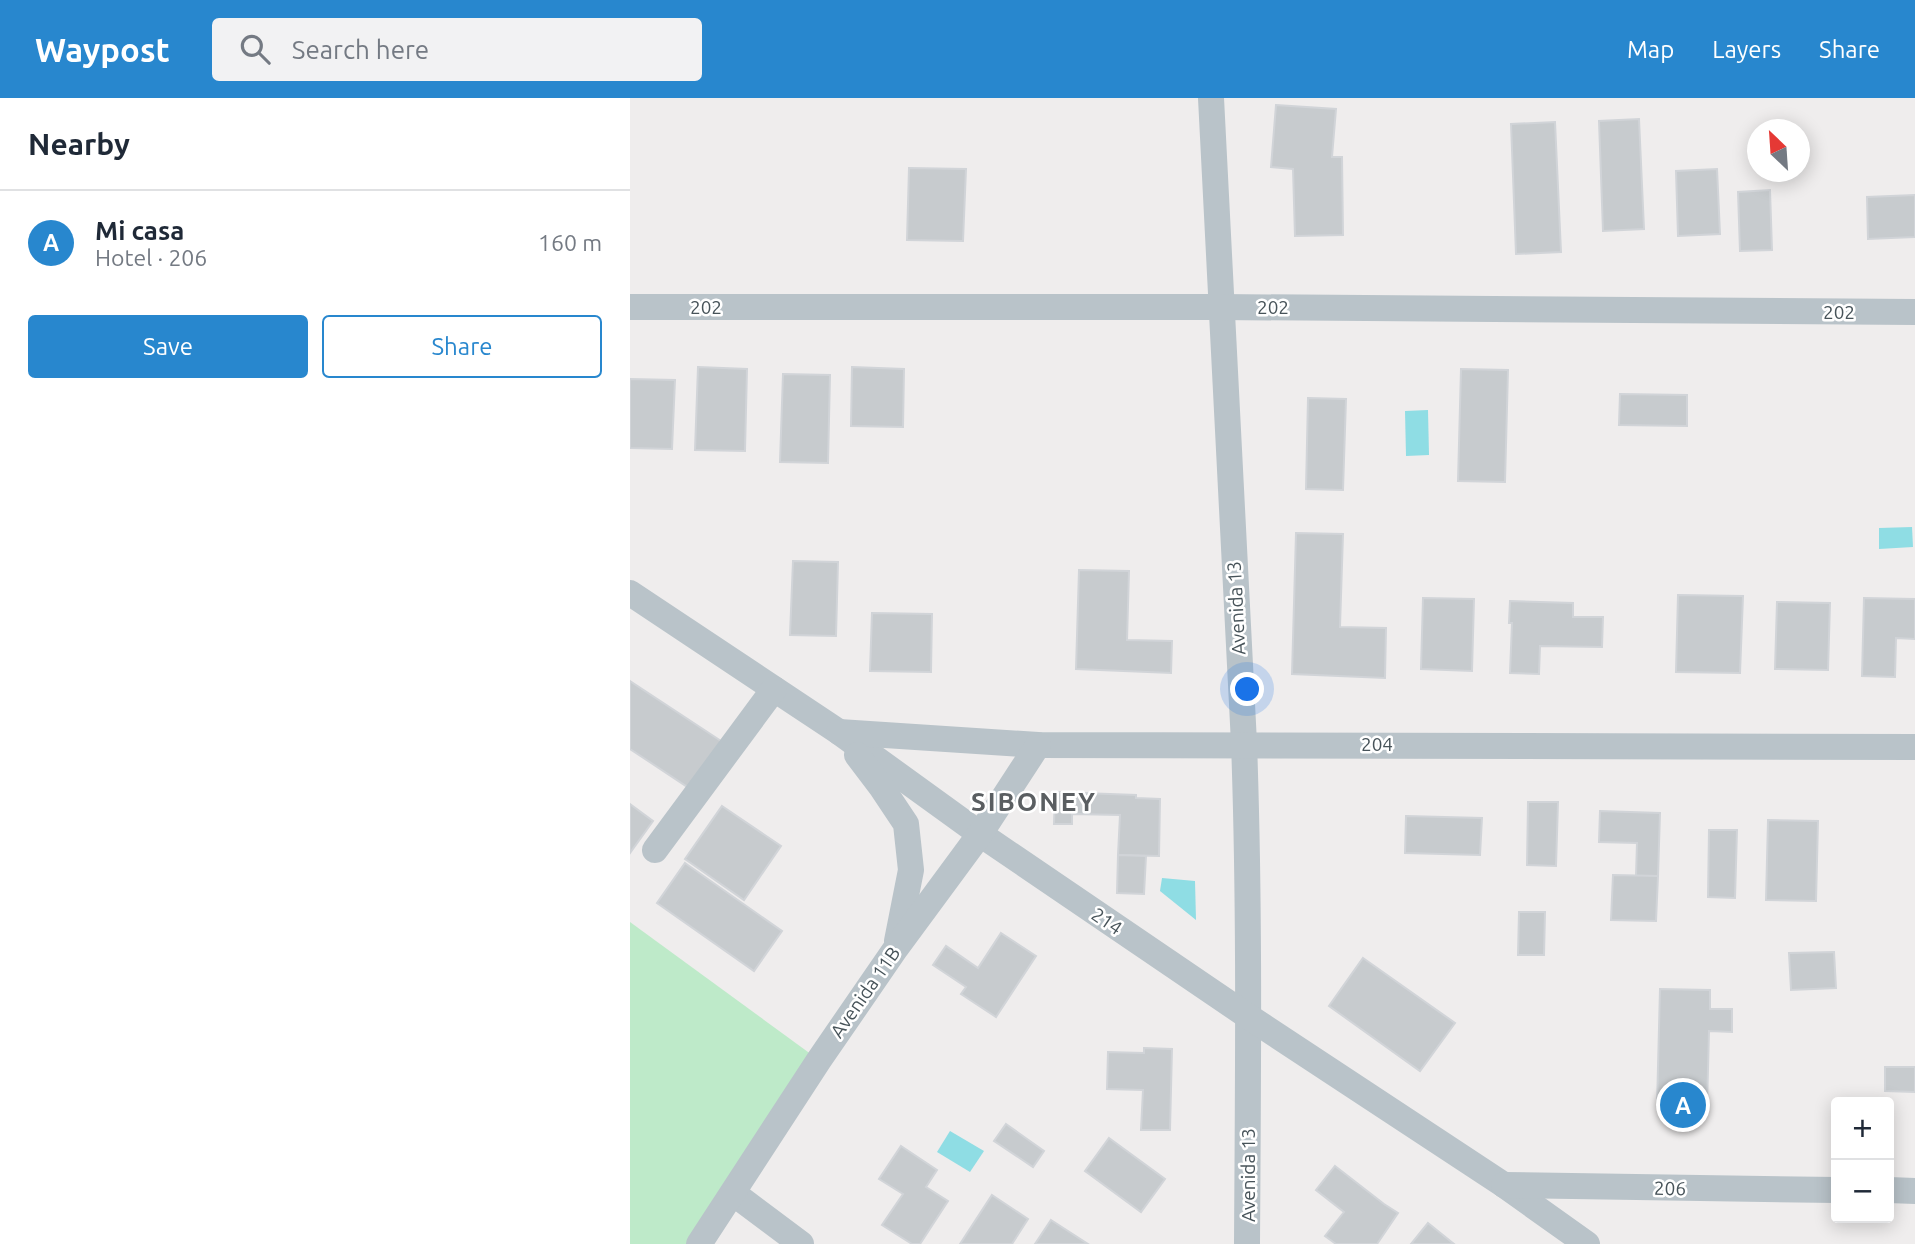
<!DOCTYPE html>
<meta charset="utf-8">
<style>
:root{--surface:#fff;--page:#f2f2f3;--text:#1f2937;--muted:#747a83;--line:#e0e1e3;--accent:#2887ce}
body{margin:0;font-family:Ubuntu,sans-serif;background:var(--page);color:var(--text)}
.controls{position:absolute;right:21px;bottom:21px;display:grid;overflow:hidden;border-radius:7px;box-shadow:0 4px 18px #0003}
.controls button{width:63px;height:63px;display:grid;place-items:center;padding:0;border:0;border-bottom:2px solid var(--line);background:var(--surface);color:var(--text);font:35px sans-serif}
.compass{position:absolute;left:1117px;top:21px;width:63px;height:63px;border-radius:50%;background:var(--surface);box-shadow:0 4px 18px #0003;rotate:335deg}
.you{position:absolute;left:618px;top:592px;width:24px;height:24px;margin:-18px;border:5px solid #fff;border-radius:50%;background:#1a73e8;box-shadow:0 0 0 10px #1a73e833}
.badge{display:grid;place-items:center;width:46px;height:46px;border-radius:50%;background:var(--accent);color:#fff;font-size:23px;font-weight:700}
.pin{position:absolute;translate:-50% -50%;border:4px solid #fff;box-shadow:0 2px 7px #0006}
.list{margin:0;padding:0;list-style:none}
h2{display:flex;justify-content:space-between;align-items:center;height:91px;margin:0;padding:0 28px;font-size:30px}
h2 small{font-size:23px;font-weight:400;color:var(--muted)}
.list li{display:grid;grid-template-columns:46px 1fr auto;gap:21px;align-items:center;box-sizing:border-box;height:105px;padding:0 28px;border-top:2px solid var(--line)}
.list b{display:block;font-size:26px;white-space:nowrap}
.list p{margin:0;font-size:23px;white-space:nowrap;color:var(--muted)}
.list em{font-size:23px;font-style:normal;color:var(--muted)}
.actions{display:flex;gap:14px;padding:21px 28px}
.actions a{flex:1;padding:16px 0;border:2px solid var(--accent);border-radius:7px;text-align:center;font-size:24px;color:var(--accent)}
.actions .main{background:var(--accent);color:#fff}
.icon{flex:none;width:38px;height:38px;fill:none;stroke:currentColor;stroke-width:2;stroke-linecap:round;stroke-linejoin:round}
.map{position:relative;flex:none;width:1285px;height:1146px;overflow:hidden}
header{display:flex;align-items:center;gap:42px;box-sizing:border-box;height:98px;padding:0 35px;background:var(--accent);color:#fff}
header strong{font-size:33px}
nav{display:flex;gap:38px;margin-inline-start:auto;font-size:24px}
.search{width:490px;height:63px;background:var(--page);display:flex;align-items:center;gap:18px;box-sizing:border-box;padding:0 24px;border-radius:7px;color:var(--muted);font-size:26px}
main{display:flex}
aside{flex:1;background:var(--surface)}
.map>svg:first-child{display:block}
.green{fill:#beeac9}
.water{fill:#8fdde4}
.building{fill:#c7cbce;stroke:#d1d4d8;stroke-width:2}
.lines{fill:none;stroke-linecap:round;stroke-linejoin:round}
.minor{stroke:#b9c3c9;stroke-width:26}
.labels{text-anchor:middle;stroke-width:5;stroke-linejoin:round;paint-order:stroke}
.street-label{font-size:19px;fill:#475359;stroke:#fff}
.district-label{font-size:26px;font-weight:bold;letter-spacing:2px;fill:#5a5e61;stroke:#fff}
</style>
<header>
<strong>Waypost</strong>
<div class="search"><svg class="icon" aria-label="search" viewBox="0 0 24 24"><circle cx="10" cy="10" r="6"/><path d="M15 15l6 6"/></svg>Search here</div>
<nav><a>Map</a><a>Layers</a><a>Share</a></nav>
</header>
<main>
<aside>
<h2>Nearby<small></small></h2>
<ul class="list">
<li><span class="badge">A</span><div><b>Mi casa</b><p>Hotel · 206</p></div><em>160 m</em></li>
</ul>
<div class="actions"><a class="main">Save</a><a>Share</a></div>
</aside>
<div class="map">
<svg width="1285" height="1146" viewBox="0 0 1285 1146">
<rect width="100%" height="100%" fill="#efeded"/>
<polygon class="green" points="0,824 189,962 66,1146 0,1146"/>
<g class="water">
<polygon points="798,312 799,357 776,358 775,313"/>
<polygon points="1282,429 1283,449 1249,451 1249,430"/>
<polygon points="532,780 565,783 566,822 530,793"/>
<polygon points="320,1033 354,1053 340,1074 307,1054"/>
</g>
<g class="building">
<polygon points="646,7 706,11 702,59 712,59 713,137 665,138 663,71 641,69"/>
<polygon points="1009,21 1014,131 973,133 969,23"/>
<polygon points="925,24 931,154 886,156 881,26"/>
<polygon points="279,70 336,71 333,143 277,142"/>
<polygon points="1087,71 1090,136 1048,138 1046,73"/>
<polygon points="1140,92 1142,152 1110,153 1108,94"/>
<polygon points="1285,97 1285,139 1238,141 1237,99"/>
<polygon points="68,269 117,271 115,353 65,352"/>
<polygon points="222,269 274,271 273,329 221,328"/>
<polygon points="831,271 878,272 875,384 828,383"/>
<polygon points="153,276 200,277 198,365 150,364"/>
<polygon points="0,281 45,282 42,351 0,350"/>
<polygon points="990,296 1057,297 1057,328 989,327"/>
<polygon points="678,300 716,301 713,392 676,391"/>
<polygon points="666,435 713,436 710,529 756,530 755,580 662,576"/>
<polygon points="163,463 208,464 206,538 160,537"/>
<polygon points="449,472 499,473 497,542 542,543 541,575 446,571"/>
<polygon points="1048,497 1113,498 1110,575 1046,574"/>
<polygon points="793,500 844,501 842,573 791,571"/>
<polygon points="1234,500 1285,501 1285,541 1266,540 1265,579 1232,578"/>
<polygon points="880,503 943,505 943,519 973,519 972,549 910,548 909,576 880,575 882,525 879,525"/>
<polygon points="1147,504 1200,505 1198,572 1145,571"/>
<polygon points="242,515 302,516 301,574 240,573"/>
<polygon points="0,583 91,643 59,690 0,651"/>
<polygon points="425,694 506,697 506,700 530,701 529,758 488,757 490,717 442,716 442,726 424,726"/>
<polygon points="898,704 928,704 926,768 897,767"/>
<polygon points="0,706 23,723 0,755"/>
<polygon points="92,708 151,748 114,802 55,761"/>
<polygon points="970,713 1030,715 1028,778 1006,778 1007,745 969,744"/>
<polygon points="776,718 852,720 850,757 775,755"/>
<polygon points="1138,722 1188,723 1186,803 1136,802"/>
<polygon points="1079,732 1107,732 1105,800 1078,799"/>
<polygon points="488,757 516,758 514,796 487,795"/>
<polygon points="55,765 152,833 124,873 27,805"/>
<polygon points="983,777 1028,778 1026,823 981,822"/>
<polygon points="889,814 915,814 914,857 888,857"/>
<polygon points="371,835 406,858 366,919 331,896 336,889 303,867 316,848 348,870"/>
<polygon points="1204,854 1206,890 1161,892 1159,855"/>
<polygon points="733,860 825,925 790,973 699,908"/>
<polygon points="1030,891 1080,892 1080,911 1102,911 1102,934 1079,933 1077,1009 1027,1008"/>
<polygon points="514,950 542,951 540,1032 511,1032 513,992 477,991 478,954 514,955"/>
<polygon points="1255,969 1285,969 1285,994 1255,993"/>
<polygon points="376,1026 414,1053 403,1069 364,1043"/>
<polygon points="479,1040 535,1081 511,1114 455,1073"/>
<polygon points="271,1048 307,1072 296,1089 318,1103 290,1146 282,1146 252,1127 273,1096 249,1081"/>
<polygon points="705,1068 754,1106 768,1115 747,1146 706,1146 695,1138 714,1114 686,1092"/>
<polygon points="362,1097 398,1121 382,1146 330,1146"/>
<polygon points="421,1122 458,1146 405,1146"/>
<polygon points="798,1125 824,1146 781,1146"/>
</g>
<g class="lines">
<g class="minor">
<path d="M 581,0 C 590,215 605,430 614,645 C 620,812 618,979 617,1146"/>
<polyline points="0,209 589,209 1285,214"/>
<polyline points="0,495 209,634 350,736 619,919 874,1087 957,1146"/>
<polyline points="209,634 408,647 1285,649"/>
<polyline points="227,657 252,690 276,726 281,772 267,843"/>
<polyline points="25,752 144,591"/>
<polyline points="874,1087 1206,1092"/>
<polyline points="1259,1092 1285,1093"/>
<polyline points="103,1095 171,1146"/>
<polyline points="69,1146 189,962 266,850 350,736 408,647"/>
</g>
</g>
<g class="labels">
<g class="street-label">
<text x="76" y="216">202</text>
<text x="643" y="216">202</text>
<text x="1209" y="221">202</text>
<text transform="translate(606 510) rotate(-93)" y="7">Avenida 13</text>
<text x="747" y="653">204</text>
<text transform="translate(477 823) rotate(34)" y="7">214</text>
<text transform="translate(235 894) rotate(-55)" y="7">Avenida 11B</text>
<text transform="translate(618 1077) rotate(-90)" y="7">Avenida 13</text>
<text transform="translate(1040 1090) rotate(1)" y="7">206</text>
</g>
<g class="district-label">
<text x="404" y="713">SIBONEY</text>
</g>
</g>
</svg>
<div class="controls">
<button>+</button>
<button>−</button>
</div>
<svg class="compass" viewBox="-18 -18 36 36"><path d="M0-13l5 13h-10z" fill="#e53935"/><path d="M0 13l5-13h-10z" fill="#747a83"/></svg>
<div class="you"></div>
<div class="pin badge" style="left:1053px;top:1007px">A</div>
</div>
</main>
